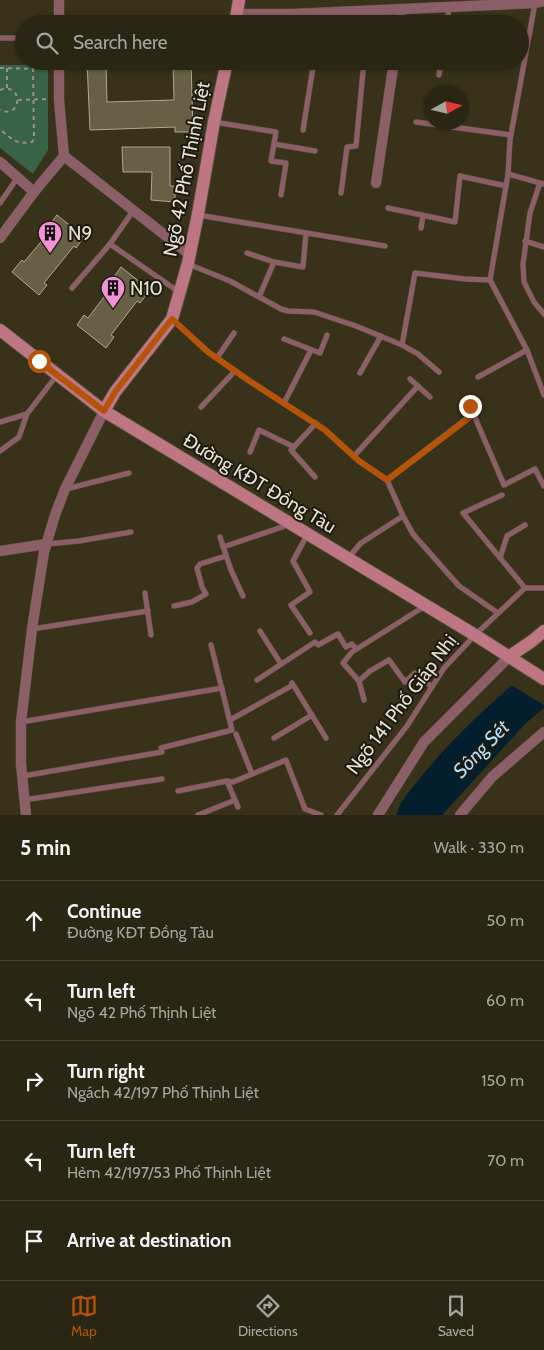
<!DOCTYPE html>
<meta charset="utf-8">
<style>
:root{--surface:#2a2614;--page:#322e1d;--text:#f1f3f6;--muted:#a5a5a0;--line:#464334;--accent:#b45309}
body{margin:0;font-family:Cabin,sans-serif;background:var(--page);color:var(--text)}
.compass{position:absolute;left:424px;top:85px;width:45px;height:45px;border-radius:50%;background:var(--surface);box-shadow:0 1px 4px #0004;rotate:82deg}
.stop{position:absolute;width:15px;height:15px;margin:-11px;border:4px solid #b45309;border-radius:50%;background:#fff}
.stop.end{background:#b45309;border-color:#fff;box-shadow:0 1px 5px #0008}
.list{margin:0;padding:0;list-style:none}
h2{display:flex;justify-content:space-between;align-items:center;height:65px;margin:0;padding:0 20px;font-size:21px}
h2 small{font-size:16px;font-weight:400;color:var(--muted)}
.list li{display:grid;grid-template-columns:32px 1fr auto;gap:15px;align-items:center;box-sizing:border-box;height:80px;padding:0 20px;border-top:1px solid var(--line)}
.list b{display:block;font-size:19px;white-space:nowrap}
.list p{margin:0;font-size:16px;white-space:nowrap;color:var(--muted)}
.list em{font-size:16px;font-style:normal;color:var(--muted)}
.icon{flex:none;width:28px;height:28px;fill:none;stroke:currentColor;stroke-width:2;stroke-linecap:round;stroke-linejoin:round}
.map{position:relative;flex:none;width:544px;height:815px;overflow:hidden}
.search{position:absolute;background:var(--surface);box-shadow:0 1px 4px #0004;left:15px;right:15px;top:15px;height:55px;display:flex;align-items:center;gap:12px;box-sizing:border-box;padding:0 18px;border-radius:28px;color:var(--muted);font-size:19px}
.sheet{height:465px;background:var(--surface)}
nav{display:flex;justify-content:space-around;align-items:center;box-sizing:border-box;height:70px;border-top:1px solid var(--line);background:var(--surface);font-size:14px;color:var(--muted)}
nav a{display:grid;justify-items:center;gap:2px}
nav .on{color:var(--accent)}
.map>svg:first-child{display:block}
.green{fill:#396349}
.water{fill:#031f2e}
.pier{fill:#38321a}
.building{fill:#676046;stroke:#b0a98d}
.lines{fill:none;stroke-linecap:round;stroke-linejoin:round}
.lane-casing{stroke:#544e38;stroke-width:6}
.street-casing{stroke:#544e38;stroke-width:11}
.secondary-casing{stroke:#544e38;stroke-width:14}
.path{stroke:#97927f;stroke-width:2;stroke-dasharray:4 4;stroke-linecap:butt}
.lane{stroke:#8c5e67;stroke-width:5}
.street{stroke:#8c5e67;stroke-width:10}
.secondary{stroke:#be7684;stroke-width:12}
.route{stroke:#b45309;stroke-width:6}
.labels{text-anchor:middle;stroke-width:4;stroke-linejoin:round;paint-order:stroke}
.street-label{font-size:19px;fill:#e6e2d3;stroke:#1d1a0f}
.poi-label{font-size:19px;fill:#e6e2d3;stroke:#1d1a0f;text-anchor:start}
.water-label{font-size:20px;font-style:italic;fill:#b0ddfb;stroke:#1d1a0f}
</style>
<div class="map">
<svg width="544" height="815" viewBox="0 0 544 815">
<rect width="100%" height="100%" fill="#38321a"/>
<polygon class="green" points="0,65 48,65 48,150 33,174 0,148"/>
<path class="water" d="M 544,657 L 544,708 L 526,723 L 442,815 L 396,815 C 400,802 408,793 416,783 C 452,737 499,696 544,657 Z"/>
<polygon class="pier" points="542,655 544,655 544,705 511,685"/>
<g class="building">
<polygon points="87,61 106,61 107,102 174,100 173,61 191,61 193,132 175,132 175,127 90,130"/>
<polygon points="122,147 170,147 170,186 175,186 175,202 151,200 152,172 123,172"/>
<polygon points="57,215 84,237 76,248 74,246 44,283 47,285 39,295 12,272 22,260 24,262 51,230 47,228"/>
<polygon points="121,267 150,290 140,303 137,301 111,335 114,337 106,348 77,325 84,315 88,318 114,284 111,281"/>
</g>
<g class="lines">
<defs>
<g id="lane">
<polyline points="320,24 322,13"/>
<polyline points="367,24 368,11"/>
<polyline points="447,24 449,7"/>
<polyline points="0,38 24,38"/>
<polyline points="439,75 441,61"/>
<polyline points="214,122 276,132 271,161 286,163 281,195"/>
<polyline points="416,122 511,135"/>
<polyline points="303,130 314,61"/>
<polyline points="274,144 315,151"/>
<polyline points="508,174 544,184"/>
<polyline points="540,183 530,213 523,264 524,282 534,302 544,314"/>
<polyline points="341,193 347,147 356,146 364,61"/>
<polyline points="0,203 18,177"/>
<polyline points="388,208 455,222 460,176 506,186"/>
<polyline points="198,215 385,246"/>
<polyline points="421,228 423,216"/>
<polyline points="525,241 544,247"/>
<polyline points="110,244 179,292"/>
<polyline points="247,253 274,262 303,267 306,233"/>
<polyline points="188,264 230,281 281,309 288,311 314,312 356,326 402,345 418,354 439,372"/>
<polyline points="490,280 508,174 510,140 535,3"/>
<polyline points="490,280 527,350 544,395"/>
<polyline points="72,288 110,244 133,211"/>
<polyline points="259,297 274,262"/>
<polyline points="172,319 208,352 251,382 325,430 359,461 387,480 403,516 413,534 459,586 498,613"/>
<polyline points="284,339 320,353 327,335"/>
<polyline points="402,345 415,273 465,279 490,280"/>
<polyline points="217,358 234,333"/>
<polyline points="360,373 381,336"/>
<polyline points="478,377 527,350"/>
<polyline points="410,379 430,397"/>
<polyline points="284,403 311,350"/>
<polyline points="470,406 504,485 535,469 544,486"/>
<polyline points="201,407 235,371"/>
<polyline points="0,422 27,414 57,375"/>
<polyline points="0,451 19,437 27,414"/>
<polyline points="250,452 259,430 294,447"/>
<polyline points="354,456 418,386"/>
<polyline points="315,477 291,450 316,423"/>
<polyline points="387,480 474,413"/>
<polyline points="66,489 129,473"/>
<polyline points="502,495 463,513 525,588"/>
<polyline points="307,535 293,561 310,592 291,605 310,633"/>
<polyline points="220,537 231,570 243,596"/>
<polyline points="46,544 79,541 131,532"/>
<polyline points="223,547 288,525"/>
<polyline points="348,558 361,543 403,516"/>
<polyline points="500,558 507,536 525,525"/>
<polyline points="145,593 151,635"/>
<polyline points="174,606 192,602 206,594 202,587 197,568 200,564 226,556"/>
<polyline points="32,629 148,611"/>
<polyline points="260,631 281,664"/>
<polyline points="257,680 315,642 318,645 338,634 346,647 352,644 356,649"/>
<polyline points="359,681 370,671 389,660 405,682 415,673 432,687"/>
<polyline points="292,683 326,738"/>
<polyline points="364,700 359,681 343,663 352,652 425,606"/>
<polyline points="230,720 293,685"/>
<polyline points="21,722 222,688"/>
<polyline points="236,734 252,774"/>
<polyline points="274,738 312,715"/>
<polyline points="161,748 232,730 211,645"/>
<polyline points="23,776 162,752"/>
<polyline points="227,781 238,807"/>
<polyline points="178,791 227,781 233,782 286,760 305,809 321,815"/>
<polyline points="24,800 162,779"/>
<polyline points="198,815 235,800"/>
<polyline points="337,815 407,726 444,668 475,635 525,588 544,588"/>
</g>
<g id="street">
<polyline points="237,14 292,14 535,3 544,1"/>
<polyline points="59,24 59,0"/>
<polyline points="399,24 401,9"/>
<polyline points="59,61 59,100 64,156"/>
<polyline points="64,156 189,254"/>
<polyline points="0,162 34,192"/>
<polyline points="376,183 394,61"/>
<polyline points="0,238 34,192 64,156"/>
<polyline points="0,551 46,544"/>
<polyline points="26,815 21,764 21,722 32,629 44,552 55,515 65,489 104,411"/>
<polyline points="378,815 424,742 510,656"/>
<polyline points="460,815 492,777 544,732"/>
</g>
<g id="secondary">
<polyline points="235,24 239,0"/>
<polyline points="0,330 104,411 475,635 544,679"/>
<polyline points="104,411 115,392 172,319 188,263 198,214 214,122 227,61"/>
<polyline points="510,656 532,641 544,631"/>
</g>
</defs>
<use href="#lane" class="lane-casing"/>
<use href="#street" class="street-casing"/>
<use href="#secondary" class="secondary-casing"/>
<g class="path">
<path d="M 0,68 L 33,69 L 34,139 L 32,142 C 17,145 11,139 0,129"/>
<polyline points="7,68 7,88"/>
<path d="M 0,90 C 23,81 23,120 0,110"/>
<polyline points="18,100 49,99"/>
</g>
<use href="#lane" class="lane"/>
<use href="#street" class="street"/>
<use href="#secondary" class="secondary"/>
</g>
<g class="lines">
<polyline class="route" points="39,361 104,411 115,392 172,319 208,352 251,382 325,430 359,461 387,480 474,414 470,406"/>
</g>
<defs>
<symbol id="building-pin" viewBox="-11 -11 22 30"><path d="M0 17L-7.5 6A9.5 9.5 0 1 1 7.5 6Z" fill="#f291d6" stroke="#1d1a0f"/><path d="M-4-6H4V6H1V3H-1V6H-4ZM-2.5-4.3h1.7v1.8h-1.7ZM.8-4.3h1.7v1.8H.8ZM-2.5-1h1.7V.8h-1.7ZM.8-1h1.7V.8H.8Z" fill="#111"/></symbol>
</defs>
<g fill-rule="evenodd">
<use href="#building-pin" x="36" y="219" width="28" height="38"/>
<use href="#building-pin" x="99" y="274" width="28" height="38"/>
</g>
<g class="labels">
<g class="street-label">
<text transform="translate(186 169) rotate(-79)" y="7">Ngõ 42 Phố Thịnh Liệt</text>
<text transform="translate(260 483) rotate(31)" y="7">Đường KĐT Đồng Tàu</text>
<text transform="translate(401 704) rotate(-53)" y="7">Ngõ 141 Phố Giáp Nhị</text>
</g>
<g class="poi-label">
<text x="68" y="240">N9</text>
<text x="130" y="295">N10</text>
</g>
<g class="water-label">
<text transform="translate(481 749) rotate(-46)" y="7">Sông Sét</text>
</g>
</g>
</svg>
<svg class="compass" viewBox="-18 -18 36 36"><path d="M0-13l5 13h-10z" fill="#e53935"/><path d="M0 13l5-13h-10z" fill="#a5a5a0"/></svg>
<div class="stop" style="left:39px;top:361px"></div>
<div class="stop end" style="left:470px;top:406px"></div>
<div class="search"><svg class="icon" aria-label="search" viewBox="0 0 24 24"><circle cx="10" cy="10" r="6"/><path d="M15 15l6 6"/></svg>Search here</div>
</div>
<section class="sheet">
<h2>5 min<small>Walk · 330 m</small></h2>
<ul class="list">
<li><svg class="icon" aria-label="ahead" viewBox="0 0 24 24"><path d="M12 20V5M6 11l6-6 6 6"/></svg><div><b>Continue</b><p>Đường KĐT Đồng Tàu</p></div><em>50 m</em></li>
<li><svg class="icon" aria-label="left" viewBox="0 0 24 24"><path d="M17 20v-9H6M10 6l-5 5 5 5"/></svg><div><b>Turn left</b><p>Ngõ 42 Phố Thịnh Liệt</p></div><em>60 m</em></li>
<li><svg class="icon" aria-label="right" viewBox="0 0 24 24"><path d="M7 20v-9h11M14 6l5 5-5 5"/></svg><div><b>Turn right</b><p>Ngách 42/197 Phố Thịnh Liệt</p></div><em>150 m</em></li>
<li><svg class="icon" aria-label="left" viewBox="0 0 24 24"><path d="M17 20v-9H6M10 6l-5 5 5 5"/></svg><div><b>Turn left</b><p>Hẻm 42/197/53 Phố Thịnh Liệt</p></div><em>70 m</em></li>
<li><svg class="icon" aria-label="arrive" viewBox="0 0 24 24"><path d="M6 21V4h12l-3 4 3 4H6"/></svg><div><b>Arrive at destination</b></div></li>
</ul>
</section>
<nav>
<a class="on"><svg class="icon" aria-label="map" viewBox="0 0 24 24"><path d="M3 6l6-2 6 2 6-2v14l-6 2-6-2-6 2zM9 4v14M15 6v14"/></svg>Map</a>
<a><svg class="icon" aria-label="directions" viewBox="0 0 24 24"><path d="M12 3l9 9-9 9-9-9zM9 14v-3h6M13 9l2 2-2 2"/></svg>Directions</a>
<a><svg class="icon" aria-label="saved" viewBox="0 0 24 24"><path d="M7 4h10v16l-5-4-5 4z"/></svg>Saved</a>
</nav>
